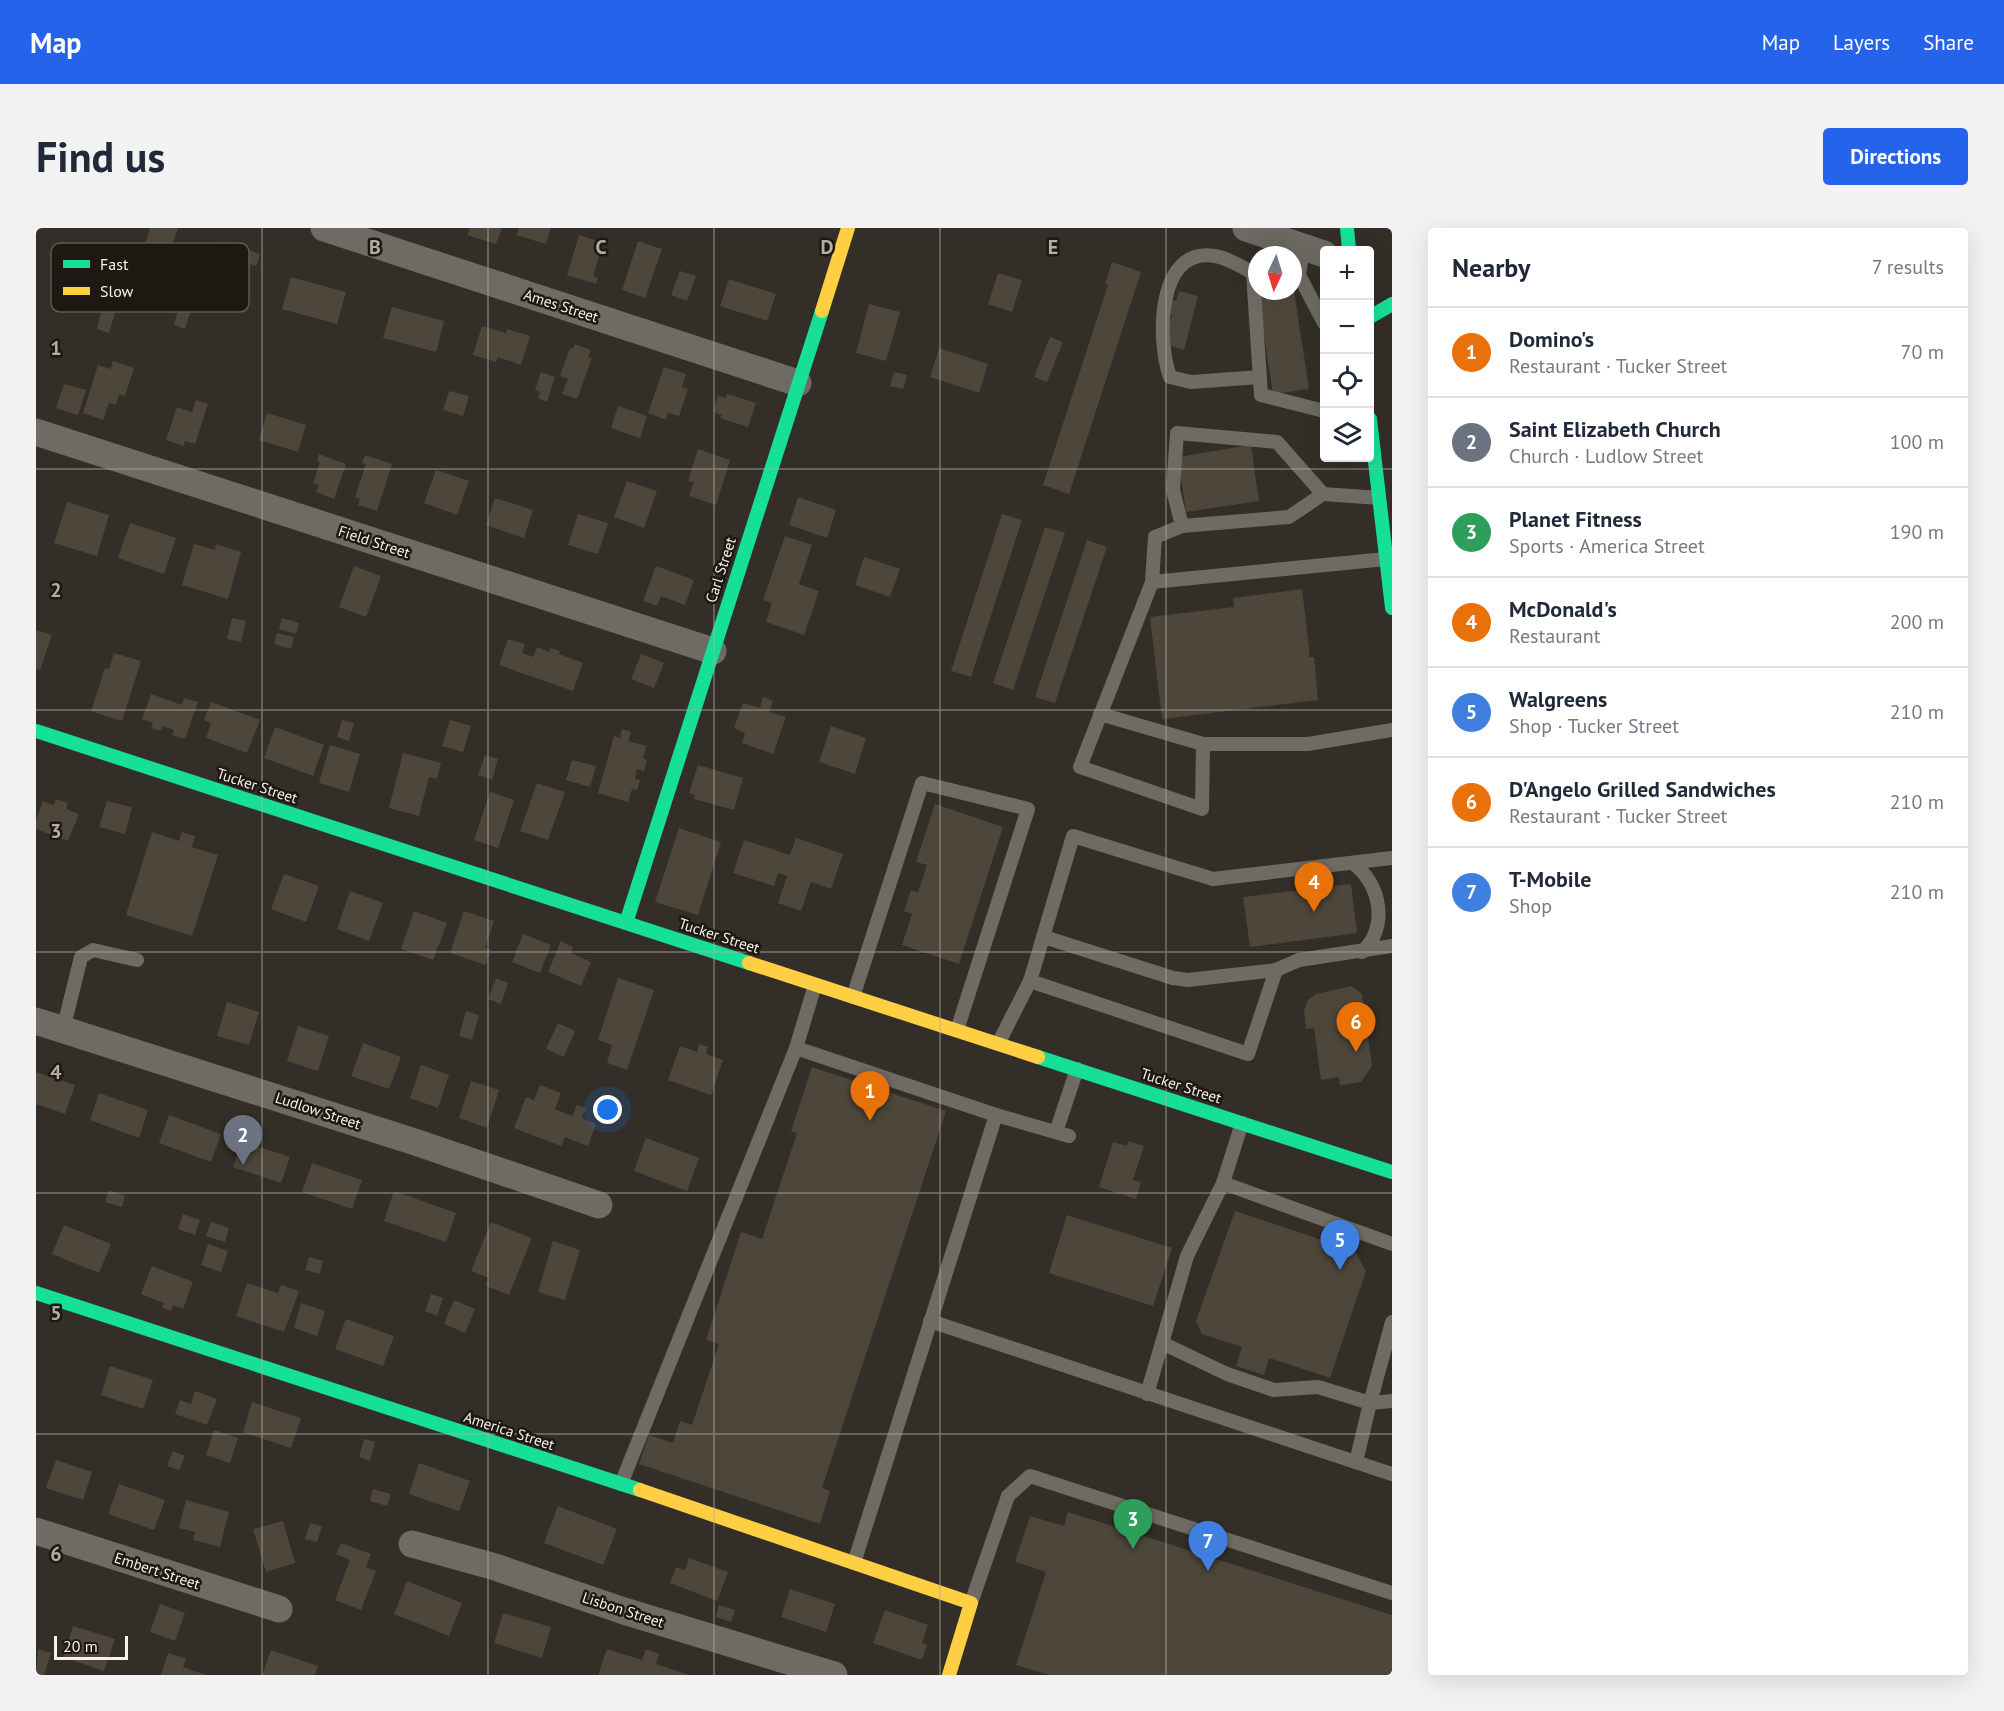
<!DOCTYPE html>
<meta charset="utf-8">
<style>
:root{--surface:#fff;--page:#f2f2f3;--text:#1f2937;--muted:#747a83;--line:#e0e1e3;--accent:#2563eb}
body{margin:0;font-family:"PT Sans",sans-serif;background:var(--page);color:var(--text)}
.controls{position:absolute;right:18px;top:18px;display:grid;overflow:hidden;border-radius:6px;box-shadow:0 6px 24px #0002}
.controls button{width:54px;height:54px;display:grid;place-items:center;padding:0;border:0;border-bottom:2px solid var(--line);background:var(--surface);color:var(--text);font:30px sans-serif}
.compass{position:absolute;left:1212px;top:18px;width:54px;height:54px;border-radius:50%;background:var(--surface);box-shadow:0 6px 24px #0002;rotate:184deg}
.scale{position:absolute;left:18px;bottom:15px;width:74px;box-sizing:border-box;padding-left:6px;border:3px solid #f8f1e8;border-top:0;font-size:16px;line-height:21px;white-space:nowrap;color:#f8f1e8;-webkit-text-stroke:4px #1d1812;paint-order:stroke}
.you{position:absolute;left:572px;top:882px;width:21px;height:21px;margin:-15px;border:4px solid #fff;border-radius:50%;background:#1a73e8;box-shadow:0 0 0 9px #1a73e833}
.badge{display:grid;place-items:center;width:39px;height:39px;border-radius:50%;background:var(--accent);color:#fff;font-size:20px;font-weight:700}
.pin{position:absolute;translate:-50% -50px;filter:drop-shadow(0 2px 3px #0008)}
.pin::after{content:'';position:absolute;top:32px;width:21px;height:18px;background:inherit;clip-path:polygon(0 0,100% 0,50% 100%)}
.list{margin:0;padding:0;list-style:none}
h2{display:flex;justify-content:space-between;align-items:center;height:78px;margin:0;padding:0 24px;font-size:26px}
h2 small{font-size:20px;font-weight:400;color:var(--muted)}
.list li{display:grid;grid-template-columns:39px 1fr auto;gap:18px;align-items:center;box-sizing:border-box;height:90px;padding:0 24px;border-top:2px solid var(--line)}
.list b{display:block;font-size:22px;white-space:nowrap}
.list p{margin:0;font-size:20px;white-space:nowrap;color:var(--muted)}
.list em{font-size:20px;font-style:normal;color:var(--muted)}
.icon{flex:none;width:33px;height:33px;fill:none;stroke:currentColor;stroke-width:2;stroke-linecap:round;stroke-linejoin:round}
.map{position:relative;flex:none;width:1356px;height:1447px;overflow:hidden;border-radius:6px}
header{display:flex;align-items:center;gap:36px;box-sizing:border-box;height:84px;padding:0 30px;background:var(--accent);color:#fff}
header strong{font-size:28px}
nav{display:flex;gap:33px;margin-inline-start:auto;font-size:21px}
.intro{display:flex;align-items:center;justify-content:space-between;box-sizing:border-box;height:144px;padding:0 36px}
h1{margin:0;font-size:42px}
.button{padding:15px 27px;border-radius:6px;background:var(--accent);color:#fff;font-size:21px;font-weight:700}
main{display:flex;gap:36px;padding:0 36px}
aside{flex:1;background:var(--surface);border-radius:6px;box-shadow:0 6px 24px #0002}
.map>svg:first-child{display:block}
.building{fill:#4d463b}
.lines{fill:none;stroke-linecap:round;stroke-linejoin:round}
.lane{stroke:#6e6a64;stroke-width:14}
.street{stroke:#6e6a64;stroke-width:27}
.fast{stroke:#16e098;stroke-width:14}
.slow{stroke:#ffcf43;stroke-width:14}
.grid{fill:none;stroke:#b3ada4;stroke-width:1.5;stroke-opacity:0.55}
.labels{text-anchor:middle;stroke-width:5;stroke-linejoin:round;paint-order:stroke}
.street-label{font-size:15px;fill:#f8f1e8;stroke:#1d1812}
.key{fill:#1d1812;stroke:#5f5952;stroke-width:1.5}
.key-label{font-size:16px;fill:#f8f1e8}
.grid-label{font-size:20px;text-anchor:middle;font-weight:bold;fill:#b3ada4;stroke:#1d1812;stroke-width:5;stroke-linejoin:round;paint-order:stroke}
</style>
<header>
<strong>Map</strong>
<nav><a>Map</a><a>Layers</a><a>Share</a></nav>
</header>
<div class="intro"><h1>Find us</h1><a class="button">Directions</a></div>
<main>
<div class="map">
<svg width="1356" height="1447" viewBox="0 0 1356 1447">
<rect width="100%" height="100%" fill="#332e27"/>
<g class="building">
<polygon points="114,0 142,0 134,23 109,16"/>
<polygon points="434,0 466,0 460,16 431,7"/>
<polygon points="483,0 515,0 510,16 480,7"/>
<polygon points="543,7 567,15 557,48 562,50 560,56 531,47"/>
<polygon points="602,13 626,21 609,70 586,62"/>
<polygon points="187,14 224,26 220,38 213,36 207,55 177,46"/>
<polygon points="1076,34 1105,44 1033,266 1007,257 1072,57 1069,56"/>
<polygon points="644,43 660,48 651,73 635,67"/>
<polygon points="962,45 986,52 976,84 952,76"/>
<polygon points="255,49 310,64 301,96 246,81"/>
<polygon points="693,51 740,66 731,93 684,78"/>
<polygon points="1143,63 1162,68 1148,122 1128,116 1136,87 1130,85 1133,71 1140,73"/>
<polygon points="1258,63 1273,161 1237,166 1222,68"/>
<polygon points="833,76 864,84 850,133 820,125"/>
<polygon points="356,79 408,93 400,124 347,110"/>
<polygon points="66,81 79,85 73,105 61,101"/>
<polygon points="142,82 154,85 149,101 138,97"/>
<polygon points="446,98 470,105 471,101 494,108 485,137 462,129 460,134 437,127"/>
<polygon points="1014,109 1027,114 1011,154 998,149"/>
<polygon points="539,116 555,122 552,129 556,130 541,171 526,166 532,151 524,148 534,120 537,121"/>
<polygon points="903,120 952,136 943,165 894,149"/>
<polygon points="77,133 98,140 89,168 83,166 80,177 73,175 67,192 47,185 62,137 75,141"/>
<polygon points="628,139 650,146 646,159 652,161 643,188 632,185 630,192 612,185"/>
<polygon points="505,144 519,149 511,174 502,170 504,164 499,162"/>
<polygon points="858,144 871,147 867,161 854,158"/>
<polygon points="28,156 50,162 42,187 20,180"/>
<polygon points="413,163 433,168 427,188 407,182"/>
<polygon points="691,166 720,175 712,199 684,190 686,187 677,184 682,168 690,170"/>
<polygon points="160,172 172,176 159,216 149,213 148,218 130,212 141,179 156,184"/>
<polygon points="582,178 611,188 604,210 575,200"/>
<polygon points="231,185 270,197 262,224 223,212"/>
<polygon points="1215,217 1223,273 1150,284 1142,229"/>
<polygon points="662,221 694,232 680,277 653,268 658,254 652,253"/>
<polygon points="283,226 310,236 298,271 280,264 283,257 277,255 284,234 281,233"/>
<polygon points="329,227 356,236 341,283 322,277 324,271 319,269 330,236 326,235"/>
<polygon points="400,242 433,253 421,287 388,275"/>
<polygon points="591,253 621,263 608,300 578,289"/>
<polygon points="762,269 800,282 791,310 753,297"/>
<polygon points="459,270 497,282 488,310 450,297"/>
<polygon points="31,274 73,287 61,328 18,315"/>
<polygon points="542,286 572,295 562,326 532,317"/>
<polygon points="966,286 986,292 935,449 915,443"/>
<polygon points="94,295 140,310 128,346 82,330"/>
<polygon points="1009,299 1029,305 977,462 957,455"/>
<polygon points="749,308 776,317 763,356 783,363 768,407 730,394 736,375 727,372"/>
<polygon points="1051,312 1071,319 1019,475 999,469"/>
<polygon points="158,316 179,322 180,316 205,324 192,371 146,357"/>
<polygon points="828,329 864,341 854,369 819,357"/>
<polygon points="318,338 345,348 330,389 303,379"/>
<polygon points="620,338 658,352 649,377 625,368 621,378 607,373"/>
<polygon points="1266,361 1274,429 1278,429 1282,472 1126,491 1114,389 1198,379 1197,370"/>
<polygon points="196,390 210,393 205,414 191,411"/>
<polygon points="246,390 263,395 260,406 243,401"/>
<polygon points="0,402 16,407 4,442 0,441"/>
<polygon points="241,405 258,409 255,421 238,416"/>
<polygon points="472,411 489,416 486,425 497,429 501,419 513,424 515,420 524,423 523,426 547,435 537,463 463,437"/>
<polygon points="78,425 105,433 86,493 55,483 69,440 73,441"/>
<polygon points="605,426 628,435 618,460 595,451"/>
<polygon points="115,466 146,477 148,470 162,474 149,511 136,507 138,502 127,498 125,503 115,500 117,495 106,491"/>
<polygon points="727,469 737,473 733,484 750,489 737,526 706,515 709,505 698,500 707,475 724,480"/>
<polygon points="175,474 224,492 211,525 170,510 175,495 168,492"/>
<polygon points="306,492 318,495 313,513 301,509"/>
<polygon points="414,492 435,498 427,524 406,518"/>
<polygon points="795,498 830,510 819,546 783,534"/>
<polygon points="239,499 288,517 277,548 228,530"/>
<polygon points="586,501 595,504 592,513 610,518 607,530 611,532 608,543 601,541 599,551 604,552 601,562 596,561 592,574 562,565 578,508 584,510"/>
<polygon points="294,517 324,526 313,564 283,555"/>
<polygon points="367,525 405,535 401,551 393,549 383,588 353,580"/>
<polygon points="449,527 462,531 456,552 442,547"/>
<polygon points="536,532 560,538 554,559 530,552"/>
<polygon points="662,537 707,550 698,582 658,571 659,567 653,565"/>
<polygon points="501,555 529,564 512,612 484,603"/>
<polygon points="454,564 478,572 462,620 438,612"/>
<polygon points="20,571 32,575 30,581 43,586 32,613 0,601 0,592 7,573 18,577"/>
<polygon points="71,573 96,579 89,606 63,599"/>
<polygon points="899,576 967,599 923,736 866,717 876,686 868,683 875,662 882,664 891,637 880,634"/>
<polygon points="643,600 685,614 662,687 619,674"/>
<polygon points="116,604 143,613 146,604 159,608 156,619 182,627 156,708 90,687"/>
<polygon points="760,610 807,626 795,661 775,654 765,683 742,675 751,648 742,645 738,658 697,645 708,612 754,627"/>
<polygon points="248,646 283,658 270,694 235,681"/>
<polygon points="1315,656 1321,705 1214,719 1207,669"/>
<polygon points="314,663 347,675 333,713 301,701"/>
<polygon points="378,683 411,695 397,732 365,721"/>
<polygon points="428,683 458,693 449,720 455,722 450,737 414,725"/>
<polygon points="487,706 515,717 504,745 476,734"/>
<polygon points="525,713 537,719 535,725 555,734 545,758 512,744"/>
<polygon points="460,750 472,755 465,776 452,771"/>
<polygon points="582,750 618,762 591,842 571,835 576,817 562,812"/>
<polygon points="1316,758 1326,766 1336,838 1325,854 1304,857 1303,849 1285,852 1278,800 1270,801 1268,782 1272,772 1280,766"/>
<polygon points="191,774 223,784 213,817 181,808"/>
<polygon points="430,783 443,787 436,812 423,808"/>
<polygon points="522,795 539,803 528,829 510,821"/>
<polygon points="262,798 293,808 282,843 251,833"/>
<polygon points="327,815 365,829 353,861 315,848"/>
<polygon points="663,816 672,819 670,826 687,832 675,867 632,852 644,818 661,824"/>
<polygon points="385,837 413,847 402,880 374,870"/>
<polygon points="776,839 910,883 786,1260 794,1263 784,1296 603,1236 613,1207 637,1215 644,1193 656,1197 683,1116 670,1112 705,1004 726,1011 761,905 755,903"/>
<polygon points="0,844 39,857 29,886 0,876"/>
<polygon points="435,853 463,862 451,900 423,890"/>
<polygon points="504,857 525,865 519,881 536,888 541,877 550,880 546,890 560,896 552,918 529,909 525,918 478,900 490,869 498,872"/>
<polygon points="63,865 112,882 103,910 54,892"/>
<polygon points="133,887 185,906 175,934 123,915"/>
<polygon points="610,910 663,930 651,963 598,943"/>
<polygon points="206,913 254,929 245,955 197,939"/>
<polygon points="1092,913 1108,918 1097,952 1105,954 1100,971 1063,959 1077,914 1091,918"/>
<polygon points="276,935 326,952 316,981 266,964"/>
<polygon points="73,962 89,968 86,979 69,974"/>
<polygon points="358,963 420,985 410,1014 348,993"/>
<polygon points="1199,983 1319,1023 1330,1043 1294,1150 1233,1130 1228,1147 1200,1138 1206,1119 1166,1106 1160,1093"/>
<polygon points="147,986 164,992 159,1007 142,1001"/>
<polygon points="1031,987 1136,1020 1117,1078 1013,1045"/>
<polygon points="175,994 193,1000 189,1014 170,1008"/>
<polygon points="455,994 496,1010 473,1067 450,1058 453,1050 435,1043"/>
<polygon points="28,997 75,1016 63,1045 16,1026"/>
<polygon points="517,1013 544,1022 529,1072 502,1064"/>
<polygon points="172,1016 192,1023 185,1044 165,1037"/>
<polygon points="273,1029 287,1033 284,1046 269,1042"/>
<polygon points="116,1038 157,1054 147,1081 137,1077 135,1083 126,1080 128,1075 105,1066"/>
<polygon points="211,1055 242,1065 245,1057 263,1063 248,1104 200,1088"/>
<polygon points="395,1066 407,1070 401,1088 389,1083"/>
<polygon points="418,1072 439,1081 429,1105 408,1096"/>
<polygon points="265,1075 289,1083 281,1108 258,1100"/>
<polygon points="310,1091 358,1108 347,1138 299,1121"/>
<polygon points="74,1138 117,1152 107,1181 65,1167"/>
<polygon points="159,1163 181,1171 171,1197 139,1186 144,1172 155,1176"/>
<polygon points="216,1174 265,1190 255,1220 207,1204"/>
<polygon points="178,1202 202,1210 194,1235 170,1227"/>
<polygon points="328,1211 339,1214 334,1233 323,1229"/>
<polygon points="137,1223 149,1228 143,1242 131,1238"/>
<polygon points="20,1232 56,1244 47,1272 10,1260"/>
<polygon points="383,1235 434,1253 423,1283 373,1266"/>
<polygon points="83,1256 129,1272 118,1302 72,1286"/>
<polygon points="337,1261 355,1266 351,1278 334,1273"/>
<polygon points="150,1272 193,1284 184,1319 157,1312 159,1304 143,1300"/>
<polygon points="522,1278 581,1301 567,1337 508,1315"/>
<polygon points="1032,1284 1356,1387 1356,1447 1013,1447 980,1437 1010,1344 979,1334 994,1288 1028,1298"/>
<polygon points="247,1293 259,1335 230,1344 217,1301"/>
<polygon points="274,1295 286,1298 281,1314 269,1311"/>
<polygon points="305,1315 335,1326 330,1339 340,1343 325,1382 299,1372 314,1332 300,1326"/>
<polygon points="653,1330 692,1344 681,1373 634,1355 640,1339 649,1342"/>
<polygon points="371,1353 426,1375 413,1408 358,1386"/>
<polygon points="754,1361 799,1376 790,1404 745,1389"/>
<polygon points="124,1376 149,1385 139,1413 114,1404"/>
<polygon points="683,1377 699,1382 695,1394 680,1389"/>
<polygon points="849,1382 892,1397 886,1415 891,1417 886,1432 837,1415"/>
<polygon points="467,1385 515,1399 506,1430 458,1415"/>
<polygon points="37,1398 79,1411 68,1443 27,1429"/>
<polygon points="2,1421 15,1425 8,1447 0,1446"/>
<polygon points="571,1421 606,1432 610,1421 623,1426 620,1436 653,1447 562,1447"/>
<polygon points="235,1422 282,1438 279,1447 226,1447"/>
<polygon points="132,1425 150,1431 147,1439 170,1447 125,1447"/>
</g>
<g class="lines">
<g class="lane">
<polyline points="1267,19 1263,47 1288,95"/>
<path d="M 1217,45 C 1206,39 1192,30 1179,28 C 1120,18 1121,113 1134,149 L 1155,154 L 1224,149"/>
<polyline points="1221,45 1217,45 1225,167 1288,183"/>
<polyline points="1287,266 1241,214 1141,205 1137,262 1146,298 1253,289 1287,266 1343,270"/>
<polyline points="1146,298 1119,309 1116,354 1044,539 1166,581 1167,516 1272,516 1356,502"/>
<polyline points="1116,354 1350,331"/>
<polyline points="1064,486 1167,516"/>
<path d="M 1316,635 C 1345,654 1353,700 1326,724"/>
<polyline points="1008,709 1137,750 1152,752 1240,742 1263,732 1356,718"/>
<polyline points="1240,742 1212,826 994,753 1037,608 1177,651 1356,630"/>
<polyline points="779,757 760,820 960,887"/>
<polyline points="817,769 886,555 992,581 921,802"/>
<polyline points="27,802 45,729 57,722 101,732"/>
<polyline points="962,816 994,753"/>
<polyline points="1206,895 1187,955 1356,1016"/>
<polyline points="1020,904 1041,841"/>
<polyline points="1187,955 1151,1028 1126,1115 1191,1146 1238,1162 1282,1159 1334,1175 1320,1234"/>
<polyline points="894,1093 1356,1246"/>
<polyline points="1356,1094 1334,1175 1356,1173"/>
<polyline points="1111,1166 1126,1115"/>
<polyline points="585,1256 760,820"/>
<polyline points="818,1335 960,887 1033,908"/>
<polyline points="935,1375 972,1268 994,1248 1356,1365"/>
</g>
<g class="street">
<polyline points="288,0 762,155"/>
<polyline points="1210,0 1288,26"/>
<polyline points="0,204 677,423"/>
<polyline points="0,793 379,914 563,977"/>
<polyline points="0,1303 243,1381"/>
<polyline points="376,1316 456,1338 588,1383 798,1447"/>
</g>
<g class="fast">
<polyline points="1311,0 1313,22"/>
<polyline points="1334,89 1356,76"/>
<polyline points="1334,191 1356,380"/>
<polyline points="0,503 713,735"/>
<polyline points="590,695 786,83"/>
<polyline points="1002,829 1356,944"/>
<polyline points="0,1065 604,1262"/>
</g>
<g class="slow">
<polyline points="786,83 812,0"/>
<polyline points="713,735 1002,829"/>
<polyline points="604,1262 935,1375 913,1447"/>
</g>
</g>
<path class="grid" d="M 226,0 L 226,1447M 452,0 L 452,1447M 678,0 L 678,1447M 904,0 L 904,1447M 1130,0 L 1130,1447M 0,241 L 1356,241M 0,482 L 1356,482M 0,724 L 1356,724M 0,965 L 1356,965M 0,1206 L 1356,1206"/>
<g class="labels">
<g class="street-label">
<text transform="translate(525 78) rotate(18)" y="5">Ames Street</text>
<text transform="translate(338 314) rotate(18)" y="5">Field Street</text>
<text transform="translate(685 342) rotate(-72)" y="5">Carl Street</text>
<text transform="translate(221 558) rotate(18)" y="5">Tucker Street</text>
<text transform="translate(683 708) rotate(18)" y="5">Tucker Street</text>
<text transform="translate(1145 858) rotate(18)" y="5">Tucker Street</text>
<text transform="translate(282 883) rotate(18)" y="5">Ludlow Street</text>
<text transform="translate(473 1203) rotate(18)" y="5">America Street</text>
<text transform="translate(121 1343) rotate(18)" y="5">Embert Street</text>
<text transform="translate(587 1382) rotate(18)" y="5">Lisbon Street</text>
</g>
</g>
<rect x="15" y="15" width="198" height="69" rx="9" class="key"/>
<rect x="27" y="32" width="27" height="8" fill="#16e098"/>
<rect x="27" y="59" width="27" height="8" fill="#ffcf43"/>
<g class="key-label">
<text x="64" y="42">Fast</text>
<text x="64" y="69">Slow</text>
</g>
<g class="grid-label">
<text x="339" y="26">B</text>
<text x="565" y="26">C</text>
<text x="791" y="26">D</text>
<text x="1017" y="26">E</text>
<text x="20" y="127">1</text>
<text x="20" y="369">2</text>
<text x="20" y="610">3</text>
<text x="20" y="851">4</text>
<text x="20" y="1092">5</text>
<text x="20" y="1333">6</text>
</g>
</svg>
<div class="controls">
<button>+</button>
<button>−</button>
<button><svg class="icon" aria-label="locate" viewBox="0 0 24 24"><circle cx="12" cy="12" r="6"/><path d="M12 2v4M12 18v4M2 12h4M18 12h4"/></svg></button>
<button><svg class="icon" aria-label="layers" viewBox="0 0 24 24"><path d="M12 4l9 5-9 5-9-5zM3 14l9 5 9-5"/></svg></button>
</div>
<svg class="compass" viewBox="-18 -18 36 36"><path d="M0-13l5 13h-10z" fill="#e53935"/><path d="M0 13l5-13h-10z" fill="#747a83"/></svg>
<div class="scale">20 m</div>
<div class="you"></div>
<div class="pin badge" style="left:834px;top:893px;background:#e8710a">1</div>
<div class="pin badge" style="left:207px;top:937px;background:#6b7280">2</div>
<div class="pin badge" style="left:1097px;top:1321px;background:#2e9e5b">3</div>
<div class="pin badge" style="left:1278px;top:684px;background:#e8710a">4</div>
<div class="pin badge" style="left:1304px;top:1042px;background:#3f7fe0">5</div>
<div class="pin badge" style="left:1320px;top:824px;background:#e8710a">6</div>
<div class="pin badge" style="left:1172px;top:1343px;background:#3f7fe0">7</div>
</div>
<aside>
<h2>Nearby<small>7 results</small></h2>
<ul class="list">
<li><span class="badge" style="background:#e8710a">1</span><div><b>Domino's</b><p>Restaurant · Tucker Street</p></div><em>70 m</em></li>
<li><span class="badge" style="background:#6b7280">2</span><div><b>Saint Elizabeth Church</b><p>Church · Ludlow Street</p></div><em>100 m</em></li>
<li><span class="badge" style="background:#2e9e5b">3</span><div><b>Planet Fitness</b><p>Sports · America Street</p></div><em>190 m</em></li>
<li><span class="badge" style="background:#e8710a">4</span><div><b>McDonald's</b><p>Restaurant</p></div><em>200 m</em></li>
<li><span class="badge" style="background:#3f7fe0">5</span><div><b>Walgreens</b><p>Shop · Tucker Street</p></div><em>210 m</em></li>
<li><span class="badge" style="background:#e8710a">6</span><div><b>D'Angelo Grilled Sandwiches</b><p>Restaurant · Tucker Street</p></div><em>210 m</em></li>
<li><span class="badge" style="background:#3f7fe0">7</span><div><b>T-Mobile</b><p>Shop</p></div><em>210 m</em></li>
</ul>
</aside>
</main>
